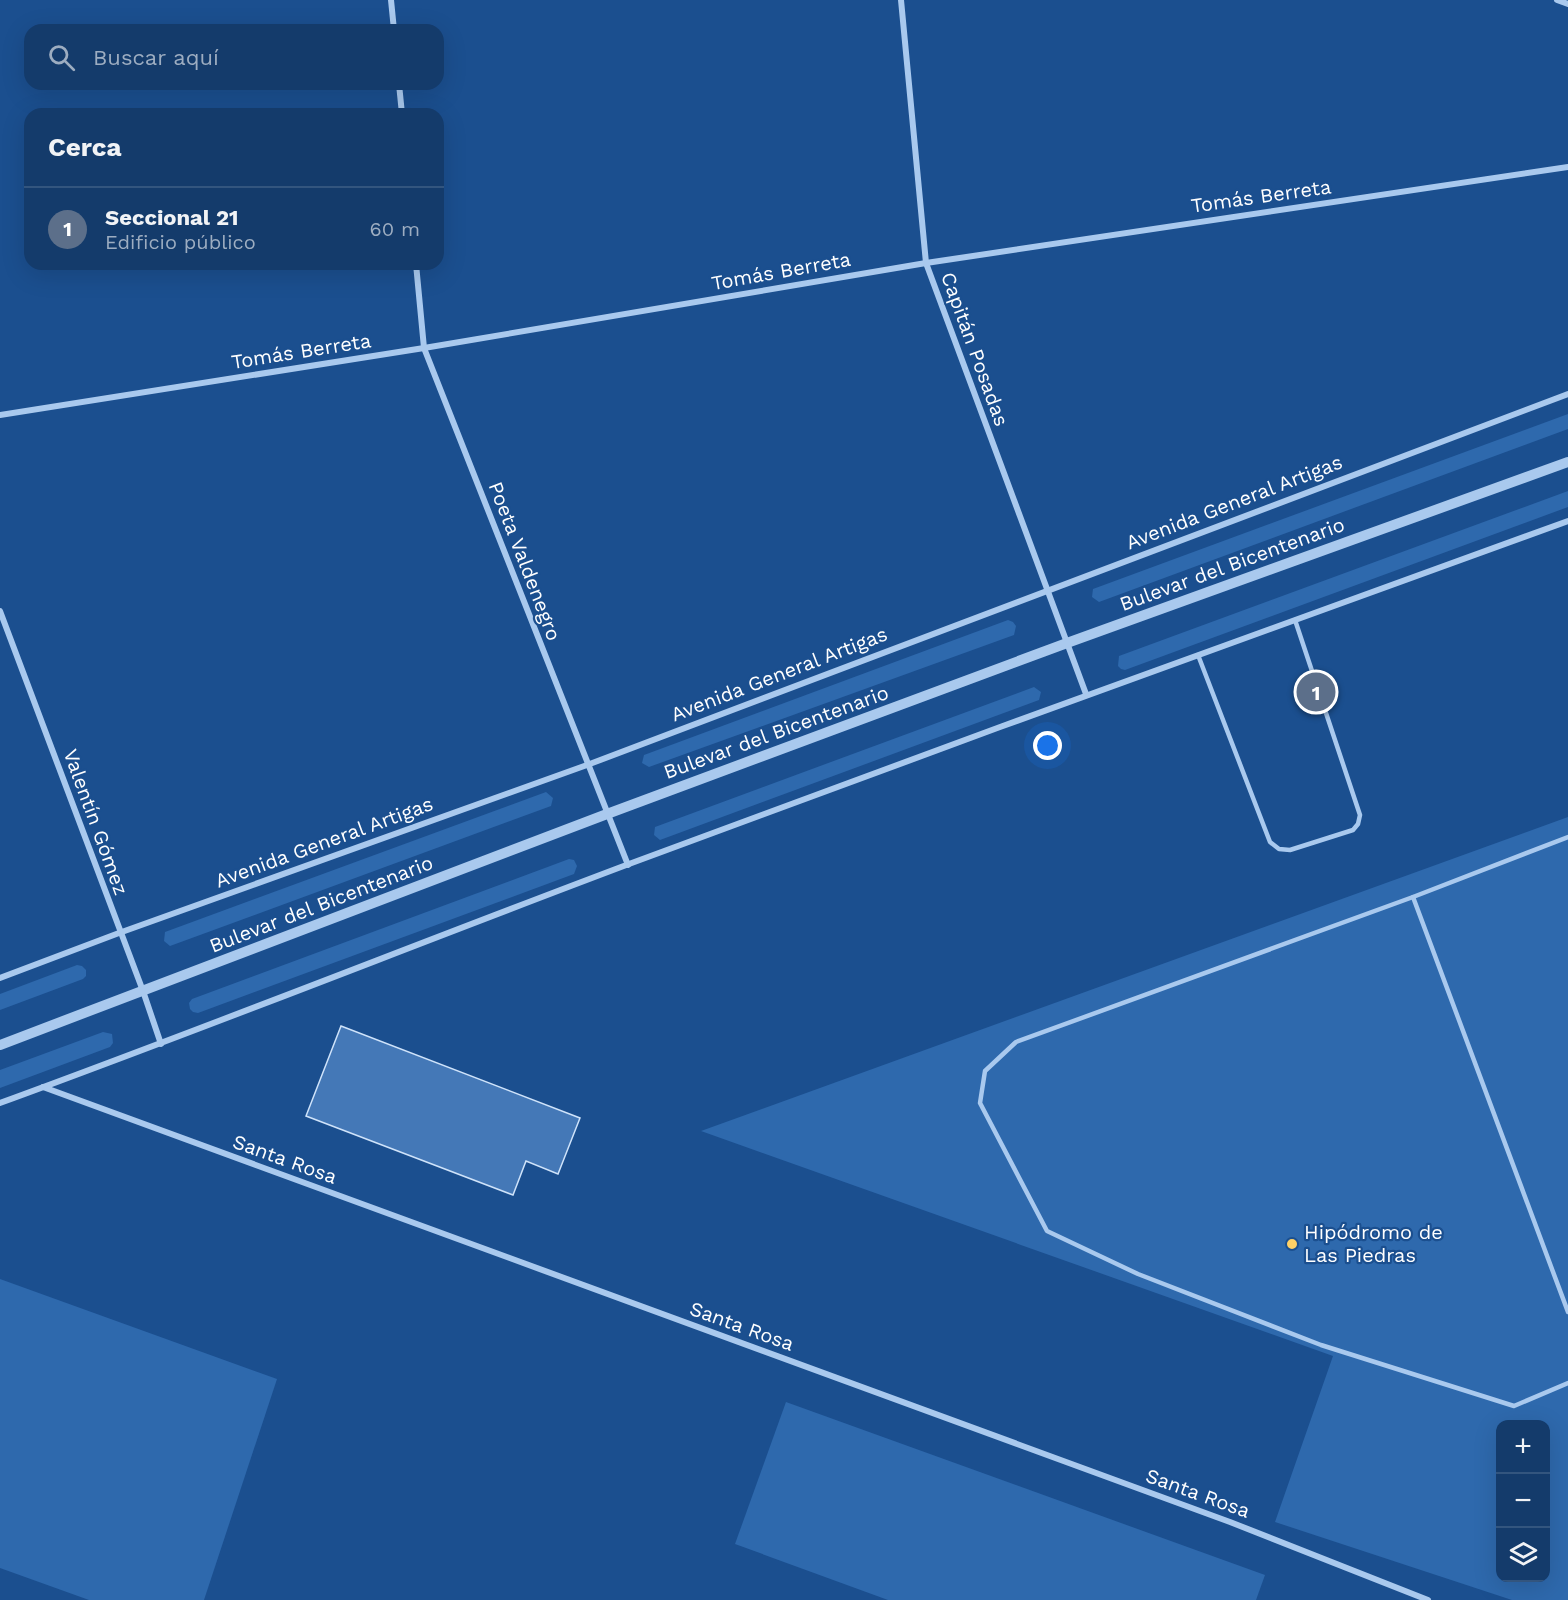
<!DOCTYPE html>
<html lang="es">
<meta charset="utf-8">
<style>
:root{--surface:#143b6b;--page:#214673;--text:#f1f3f6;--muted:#9dadc1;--line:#33557e;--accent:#ffd166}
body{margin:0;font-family:"Work Sans",sans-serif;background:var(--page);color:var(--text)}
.controls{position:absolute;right:18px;bottom:18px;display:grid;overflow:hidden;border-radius:12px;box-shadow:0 6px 24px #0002}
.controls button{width:54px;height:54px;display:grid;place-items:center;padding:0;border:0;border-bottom:2px solid var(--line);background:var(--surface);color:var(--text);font:30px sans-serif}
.you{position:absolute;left:1048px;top:746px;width:21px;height:21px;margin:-15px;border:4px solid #fff;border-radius:50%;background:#1a73e8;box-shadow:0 0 0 9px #1a73e833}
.badge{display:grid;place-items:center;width:39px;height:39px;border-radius:50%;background:var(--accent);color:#fff;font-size:20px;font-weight:700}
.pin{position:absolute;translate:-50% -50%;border:3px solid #fff;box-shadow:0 2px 6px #0006}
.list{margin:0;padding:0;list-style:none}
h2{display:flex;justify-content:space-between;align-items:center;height:78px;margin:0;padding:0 24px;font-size:26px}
h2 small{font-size:20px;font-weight:400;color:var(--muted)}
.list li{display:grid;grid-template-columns:39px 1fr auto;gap:18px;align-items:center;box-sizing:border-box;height:84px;padding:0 24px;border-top:2px solid var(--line)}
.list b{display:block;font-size:22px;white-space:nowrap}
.list p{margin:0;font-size:20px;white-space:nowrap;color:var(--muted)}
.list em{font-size:20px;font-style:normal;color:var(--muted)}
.icon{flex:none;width:33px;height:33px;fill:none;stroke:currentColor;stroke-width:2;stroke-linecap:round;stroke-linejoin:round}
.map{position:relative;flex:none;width:1568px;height:1600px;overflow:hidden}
.search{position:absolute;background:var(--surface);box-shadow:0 6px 24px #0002;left:24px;top:24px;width:420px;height:66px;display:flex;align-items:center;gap:15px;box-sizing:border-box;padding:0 21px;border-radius:18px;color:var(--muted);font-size:22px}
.panel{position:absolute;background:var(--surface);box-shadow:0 6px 24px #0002;left:24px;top:108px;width:420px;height:162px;border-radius:18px}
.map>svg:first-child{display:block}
.green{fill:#2e69ad;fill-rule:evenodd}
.building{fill:#4478b7;stroke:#cfe3fa;stroke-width:1.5}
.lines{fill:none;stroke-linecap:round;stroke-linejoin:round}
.service{stroke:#a9c9ee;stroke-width:4.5}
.minor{stroke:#a9c9ee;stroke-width:6}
.tertiary{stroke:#a9c9ee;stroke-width:10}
.poi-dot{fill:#ffd166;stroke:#1b4f8f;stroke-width:2}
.labels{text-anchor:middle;stroke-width:4.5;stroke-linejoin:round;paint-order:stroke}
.street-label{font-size:20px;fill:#fff;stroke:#1b4f8f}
.poi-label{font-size:20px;fill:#fff;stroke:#1b4f8f;text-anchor:start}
</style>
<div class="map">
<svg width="1568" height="1600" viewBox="0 0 1568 1600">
<rect width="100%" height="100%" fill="#1b4f8f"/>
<g class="green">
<polygon points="1568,414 1568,429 1099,602 1092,597 1093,589"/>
<polygon points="1568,491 1568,507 1125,670 1121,669 1118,666 1119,656"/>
<polygon points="1008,620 1013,622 1016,626 1014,635 649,767 642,763 644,755"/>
<polygon points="1034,687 1041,692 1039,700 660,840 654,835 655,827"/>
<polygon points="546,792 553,798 551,806 170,946 164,941 165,932"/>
<path d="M 1568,817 L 1568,1600 L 1512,1600 L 1275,1522 L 1333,1356 L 701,1131 ZM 1500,1424 L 1546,1424 L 1546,1578 L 1500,1578 Z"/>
<polygon points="569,859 574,860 577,866 574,874 198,1013 193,1012 190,1009 189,1003 192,999"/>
<polygon points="77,965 82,966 86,970 86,976 83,979 0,1010 0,994"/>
<polygon points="103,1032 112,1034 113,1043 110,1047 0,1088 0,1070"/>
<polygon points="0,1279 277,1379 204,1600 89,1600 0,1568"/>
<polygon points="786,1402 1265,1575 1256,1600 888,1600 735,1544"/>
</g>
<polygon class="building" points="341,1026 580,1118 558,1174 526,1161 513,1195 306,1116"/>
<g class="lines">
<g class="service">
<polyline points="1198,655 1270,842 1279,849 1290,850 1353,830 1358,824 1360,815 1295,620"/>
<polyline points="1568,837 1413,897 1016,1042 985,1071 980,1103 1047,1231 1138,1274 1321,1345 1514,1406 1568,1383"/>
<polyline points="1413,897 1568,1312"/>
</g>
<g class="minor">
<polyline points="391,0 394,30"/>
<polyline points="901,0 926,263 1086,694"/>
<polyline points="1557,0 1568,4"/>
<polyline points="399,84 402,114"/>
<polyline points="416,264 424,348 628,865"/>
<polyline points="0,415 424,348 926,263 1568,167"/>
<polyline points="0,611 143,991 161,1044"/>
<polyline points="0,978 119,933 587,765 1568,394"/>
<polyline points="43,1087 1230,1522 1428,1600"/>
<path d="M 0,1103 C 211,1026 419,943 629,864 C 941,747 1255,635 1568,521"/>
</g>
<polyline class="tertiary" points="0,1045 607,814 1067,643 1568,462"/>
</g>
<circle class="poi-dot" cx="1292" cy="1244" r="6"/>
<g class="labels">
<g class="street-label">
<text transform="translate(1261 196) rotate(-8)" y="7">Tomás Berreta</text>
<text transform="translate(781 271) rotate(-10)" y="7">Tomás Berreta</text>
<text transform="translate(975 349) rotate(70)" y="7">Capitán Posadas</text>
<text transform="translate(301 351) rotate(-9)" y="7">Tomás Berreta</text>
<text transform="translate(1234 502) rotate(-21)" y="7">Avenida General Artigas</text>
<text transform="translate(525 561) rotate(69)" y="7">Poeta Valdenegro</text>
<text transform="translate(1232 564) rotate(-20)" y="7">Bulevar del Bicentenario</text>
<text transform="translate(779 674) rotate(-21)" y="7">Avenida General Artigas</text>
<text transform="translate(776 732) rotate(-20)" y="7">Bulevar del Bicentenario</text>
<text transform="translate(96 822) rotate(70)" y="7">Valentín Gómez</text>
<text transform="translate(324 842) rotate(-20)" y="7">Avenida General Artigas</text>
<text transform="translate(321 904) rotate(-21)" y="7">Bulevar del Bicentenario</text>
<text transform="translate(285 1159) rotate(20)" y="7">Santa Rosa</text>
<text transform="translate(742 1326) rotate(20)" y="7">Santa Rosa</text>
<text transform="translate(1198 1493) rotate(20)" y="7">Santa Rosa</text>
</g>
<g class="poi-label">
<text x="1304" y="1239">Hipódromo de<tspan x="1304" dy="23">Las Piedras</tspan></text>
</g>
</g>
</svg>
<div class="controls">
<button>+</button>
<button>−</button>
<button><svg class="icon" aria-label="layers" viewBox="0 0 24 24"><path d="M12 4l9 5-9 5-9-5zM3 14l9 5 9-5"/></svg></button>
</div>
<div class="you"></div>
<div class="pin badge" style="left:1316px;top:692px;background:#5c6f8a">1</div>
<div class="search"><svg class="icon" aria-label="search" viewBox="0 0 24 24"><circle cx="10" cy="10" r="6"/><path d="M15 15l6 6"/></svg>Buscar aquí</div>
<section class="panel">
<h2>Cerca<small></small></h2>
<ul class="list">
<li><span class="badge" style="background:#5c6f8a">1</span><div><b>Seccional 21</b><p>Edificio público</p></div><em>60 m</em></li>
</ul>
</section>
</div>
